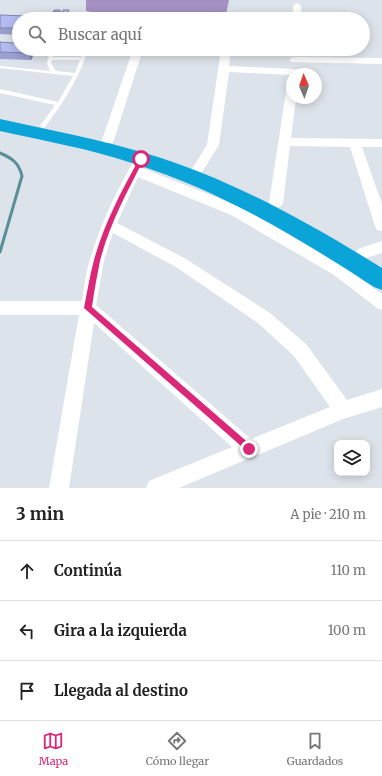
<!DOCTYPE html>
<html lang="es">
<head>
<meta charset="utf-8">
<style>
  :root { --surface:#fff; --page:#f2f2f2; --text:#222; --muted:#767676; --line:#e0e0e0; --accent:#db2777 }
  body { margin:0; font-family:Merriweather,serif; background:var(--page); color:var(--text) }
  .controls { position:absolute; right:12px; bottom:12px; display:grid; overflow:hidden; border-radius:8px; box-shadow:0 2px 10px #0003 }
  .controls button { width:36px; height:36px; display:grid; place-items:center; padding:0; border:0; border-bottom:1px solid var(--line); background:var(--surface); color:var(--text); font:20px sans-serif }
  .compass { position:absolute; left:286px; top:68px; width:36px; height:36px; border-radius:50%; background:var(--surface); box-shadow:0 2px 10px #0003; rotate:358deg }
  .stop { position:absolute; width:12px; height:12px; margin:-9px; border:3px solid #db2777; border-radius:50%; background:#fff }
  .stop.end { background:#db2777; border-color:#fff; box-shadow:0 1px 4px #0008 }
  .list { margin:0; padding:0; list-style:none }
  h2 { display:flex; justify-content:space-between; align-items:center; height:52px; margin:0; padding:0 16px; font-size:17px }
  h2 small { font-size:13px; font-weight:400; color:var(--muted) }
  .list li { display:grid; grid-template-columns:26px 1fr auto; gap:12px; align-items:center; box-sizing:border-box; height:60px; padding:0 16px; border-top:1px solid var(--line) }
  .list b { display:block; font-size:15px; white-space:nowrap }
  .list em { font-size:13px; font-style:normal; color:var(--muted) }
  .icon { flex:none; width:22px; height:22px; fill:none; stroke:currentColor; stroke-width:2; stroke-linecap:round; stroke-linejoin:round }
  .map { position:relative; flex:none; width:382px; height:488px; overflow:hidden }
  .search { position:absolute; background:var(--surface); box-shadow:0 2px 10px #0003; left:12px; right:12px; top:12px; height:44px; display:flex; align-items:center; gap:10px; box-sizing:border-box; padding:0 14px; border-radius:22px; color:var(--muted); font-size:15px }
  .sheet { height:232px; background:var(--surface) }
  nav { display:flex; justify-content:space-around; align-items:center; box-sizing:border-box; height:56px; border-top:1px solid var(--line); background:var(--surface); font-size:11px; color:var(--muted) }
  nav a { display:grid; justify-items:center; gap:2px }
  nav .on { color:var(--accent) }
  .map>svg:first-child { display:block }
</style>
</head>
<body>
<div class="map">
<svg width="382" height="488" viewBox="0 0 382 488">
  <rect width="100%" height="100%" fill="#dde3ea"/>
  <path fill="#a591c3" d="M86 0H229L225 19H127L86 11Z"/>
  <g fill="none" stroke-linecap="round" stroke-linejoin="round">
    <path stroke="#5a8f97" stroke-width="3" d="M0 153C12 158 19 163 22 176L0 252"/>
    <path fill="#fff" fill-rule="evenodd" d="M56 49H61L53 55V57H81L83 52 80 49H85L87 52C79 79 62 104 45 127L43 128 40 126 55 105 0 93V89L58 102 73 76 0 68V66L50 71 47 63 49 54ZM52 60H80L75 73 56 71 51 63Z"/>
    <g fill="#fff" fill-rule="evenodd">
      <path d="M297 3 301 6V19H293V6Z"/>
      <path d="M133 49H143L114 140 112 143H104L102 140Z"/>
      <path d="M221 49H231L229 66 294 69 299 72 298 74 292 75 229 72 219 145 202 172 198 173 194 172 192 169 207 145Z"/>
      <path d="M294 57 382 58V64L291 62 289 60 291 58Z"/>
      <path d="M292 82V98H296L291 138 382 139V147H362L382 204V231L377 230 375 226 350 147 290 146 283 203 281 206 276 208 271 206 269 203 287 85Z"/>
      <path d="M141 155 145 156 147 159 142 168 241 207 344 267 382 294V310L377 308 334 275 231 215 138 177 117 223 186 259 270 313 306 344 347 400 382 389V407L343 419 179 488H146L149 481 232 447 94 323 69 488H49L79 315H0V301H82C84 287 86 272 90 259 101 223 118 187 137 156ZM113 233 176 267 258 323 294 356 330 407 251 439 96 305 104 260Z"/>
      <path d="M382 241V253L363 259 358 257 356 253 358 249Z"/>
    </g>
    <path fill="#0ba4d9" fill-rule="evenodd" d="M0 119C49 130 99 139 148 154 231 179 308 222 382 268V290L374 287C299 238 221 191 135 164 91 149 45 141 0 131Z"/>
  </g>
  <path fill="#9ba1cf" d="M0 15 19 19V49L36 50 31 60 0 59V42L14 43 18 35 0 34Z"/>
  <g fill="#7e83a9">
    <path d="M78 13 79 19H75Z"/>
    <path d="M31 49H36V50L31 60 29 53Z"/>
  </g>
  <g fill="#b4bbf1" stroke="#7e83a9">
    <path d="M54 10H60V12H54L52 14Z"/>
    <path d="M63 10H69L68 13 62 12Z"/>
    <path d="M54 12 78 13 75 19H50Z"/>
    <path d="M0 15 25 16 23 19H19V26L18 28H0Z"/>
    <path d="M77 18H81L80 19H76Z"/>
    <path d="M108 18 120 19H108Z"/>
    <path d="M19 34V49H31L29 53 0 52V42L14 43Z"/>
  </g>
  <path fill="#db2777" d="M141 157 144 159C127 192 109 225 100 261 97 276 94 292 92 307L252 446 253 449 252 452 249 453 84 308C87 292 90 275 94 260 104 224 121 192 139 159Z"/>
</svg>
<div class="controls">
<button><svg class="icon" aria-label="layers" viewBox="0 0 24 24"><path d="M12 4l9 5-9 5-9-5zM3 14l9 5 9-5"/></svg></button>
</div>
<svg class="compass" viewBox="-18 -18 36 36"><path d="M0-13l5 13h-10z" fill="#e53935"/><path d="M0 13l5-13h-10z" fill="#767676"/></svg>
<div class="stop" style="left:141px;top:159px"></div>
<div class="stop end" style="left:249px;top:449px"></div>
<div class="search"><svg class="icon" aria-label="search" viewBox="0 0 24 24"><circle cx="10" cy="10" r="6"/><path d="M15 15l6 6"/></svg>Buscar aquí</div>
</div>
<section class="sheet">
<h2>3 min<small>A pie · 210 m</small></h2>
<ul class="list">
<li><svg class="icon" aria-label="ahead" viewBox="0 0 24 24"><path d="M12 20V5M6 11l6-6 6 6"/></svg><div><b>Continúa</b></div><em>110 m</em></li>
<li><svg class="icon" aria-label="left" viewBox="0 0 24 24"><path d="M17 20v-9H6M10 6l-5 5 5 5"/></svg><div><b>Gira a la izquierda</b></div><em>100 m</em></li>
<li><svg class="icon" aria-label="arrive" viewBox="0 0 24 24"><path d="M6 21V4h12l-3 4 3 4H6"/></svg><div><b>Llegada al destino</b></div></li>
</ul>
</section>
<nav>
<a class="on"><svg class="icon" aria-label="map" viewBox="0 0 24 24"><path d="M3 6l6-2 6 2 6-2v14l-6 2-6-2-6 2zM9 4v14M15 6v14"/></svg>Mapa</a>
<a><svg class="icon" aria-label="directions" viewBox="0 0 24 24"><path d="M12 3l9 9-9 9-9-9zM9 14v-3h6M13 9l2 2-2 2"/></svg>Cómo llegar</a>
<a><svg class="icon" aria-label="saved" viewBox="0 0 24 24"><path d="M7 4h10v16l-5-4-5 4z"/></svg>Guardados</a>
</nav>
</body>
</html>
